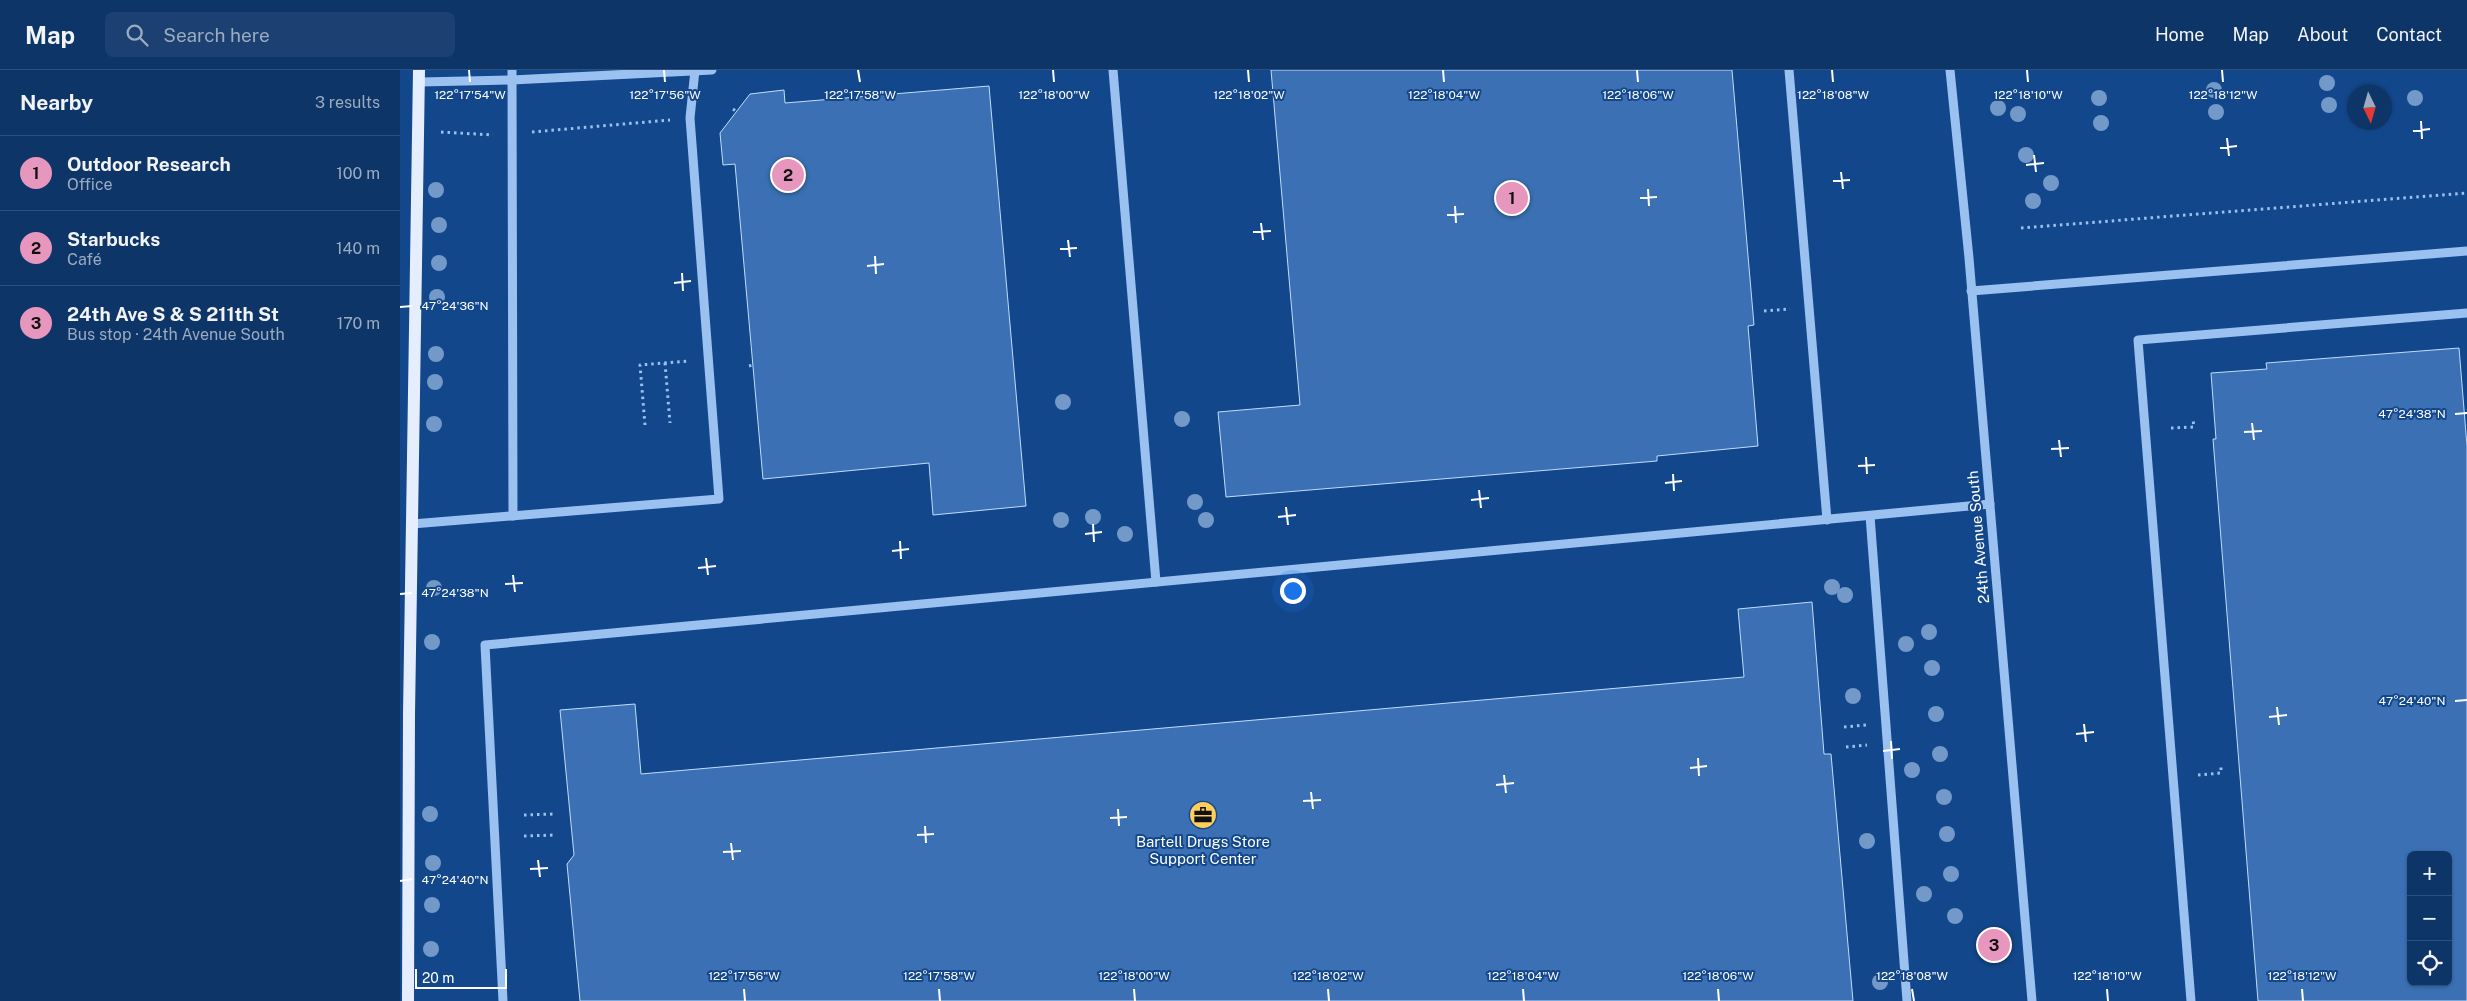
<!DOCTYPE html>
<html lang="en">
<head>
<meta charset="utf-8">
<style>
  :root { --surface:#0e3568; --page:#1c4071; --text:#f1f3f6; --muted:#9babc0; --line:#2e507c; --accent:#e797bd }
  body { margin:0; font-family:"Public Sans",sans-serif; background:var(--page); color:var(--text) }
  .controls { position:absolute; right:15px; bottom:15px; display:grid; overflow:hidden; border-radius:8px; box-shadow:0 1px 4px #0004 }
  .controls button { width:45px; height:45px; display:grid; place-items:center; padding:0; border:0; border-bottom:1px solid var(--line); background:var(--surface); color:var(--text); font:25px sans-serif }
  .compass { position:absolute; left:1947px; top:15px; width:45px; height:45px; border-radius:50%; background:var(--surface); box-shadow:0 1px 4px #0004; rotate:175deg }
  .scale { position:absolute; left:15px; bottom:12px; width:92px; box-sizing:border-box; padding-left:5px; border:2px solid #fff; border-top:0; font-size:14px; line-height:18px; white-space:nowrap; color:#fff; -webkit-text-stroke:4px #13478b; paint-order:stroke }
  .you { position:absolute; left:892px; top:520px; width:18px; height:18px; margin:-12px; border:4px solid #fff; border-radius:50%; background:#1a73e8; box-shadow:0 0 0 8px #1a73e833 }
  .badge { display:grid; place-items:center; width:32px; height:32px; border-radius:50%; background:var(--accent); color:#111; font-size:16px; font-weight:700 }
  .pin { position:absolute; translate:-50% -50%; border:2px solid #fff; box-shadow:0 1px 5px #0006 }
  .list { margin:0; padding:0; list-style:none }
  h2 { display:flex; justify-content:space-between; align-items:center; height:65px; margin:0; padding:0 20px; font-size:21px }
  h2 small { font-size:16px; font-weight:400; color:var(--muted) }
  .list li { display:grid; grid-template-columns:32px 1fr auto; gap:15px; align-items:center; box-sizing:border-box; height:75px; padding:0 20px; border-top:1px solid var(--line) }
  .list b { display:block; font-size:19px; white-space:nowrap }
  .list p { margin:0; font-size:16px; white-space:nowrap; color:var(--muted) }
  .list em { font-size:16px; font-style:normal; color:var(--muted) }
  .icon { flex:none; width:28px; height:28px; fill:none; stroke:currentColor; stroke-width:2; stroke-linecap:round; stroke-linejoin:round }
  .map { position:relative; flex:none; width:2067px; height:931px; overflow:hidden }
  header { display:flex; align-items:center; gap:30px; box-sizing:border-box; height:70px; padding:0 25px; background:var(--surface); border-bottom:1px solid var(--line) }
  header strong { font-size:24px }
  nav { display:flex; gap:28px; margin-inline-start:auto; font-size:18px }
  .search { width:350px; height:45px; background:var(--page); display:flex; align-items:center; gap:12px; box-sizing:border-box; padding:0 18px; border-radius:8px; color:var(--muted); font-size:19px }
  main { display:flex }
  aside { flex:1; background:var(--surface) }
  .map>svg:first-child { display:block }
</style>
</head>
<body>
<header>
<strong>Map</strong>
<div class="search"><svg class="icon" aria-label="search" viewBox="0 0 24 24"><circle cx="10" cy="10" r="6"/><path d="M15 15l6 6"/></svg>Search here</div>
<nav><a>Home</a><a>Map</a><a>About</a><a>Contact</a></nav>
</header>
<main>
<aside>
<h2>Nearby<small>3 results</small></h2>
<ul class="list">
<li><span class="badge">1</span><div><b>Outdoor Research</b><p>Office</p></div><em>100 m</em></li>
<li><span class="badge">2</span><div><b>Starbucks</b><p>Café</p></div><em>140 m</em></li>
<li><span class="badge">3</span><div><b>24th Ave S &amp; S 211th St</b><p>Bus stop · 24th Avenue South</p></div><em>170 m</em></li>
</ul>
</aside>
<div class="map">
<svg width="2067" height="931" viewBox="0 0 2067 931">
  <rect width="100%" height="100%" fill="#13478b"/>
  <g fill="#3b71b4" stroke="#c1dcfc" fill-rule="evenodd">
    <path d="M871 0H1332L1354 255 1348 256 1358 376 1257 386V391L826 427 818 342 900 335Z"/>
    <path d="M589 16 626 436 533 445 529 393 363 409 335 94 323 95 320 63 350 24 384 20 385 33Z"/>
    <path d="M2059 278 2067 376V931H1858L1813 369H1816L1811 303 1867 299 1866 293ZM2011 785H2048V912H2011Z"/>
    <path d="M1412 532 1424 684H1431L1453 931H180L167 794 174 785 160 640 235 634 241 704 1344 607 1338 539Z"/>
  </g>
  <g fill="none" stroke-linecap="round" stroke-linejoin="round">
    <g stroke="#9ac1f0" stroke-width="3" stroke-dasharray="2.5 4" stroke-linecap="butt">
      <path d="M333 39 337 42"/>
      <path d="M41 62 93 65"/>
      <path d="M132 62 270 50"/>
      <path d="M1621 158 2067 123"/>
      <path d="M1364 241 1390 239"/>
      <path d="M265 293 270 353"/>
      <path d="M349 296 353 295"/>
      <path d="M245 355 240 295 289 291"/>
      <path d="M1771 358 1794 357 1793 350"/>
      <path d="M1444 657 1466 655"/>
      <path d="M1446 677 1467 675"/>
      <path d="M1798 705 1821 703V697"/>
      <path d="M124 745 155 744"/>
      <path d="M124 766 156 765"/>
    </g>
    <g stroke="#9ac1f0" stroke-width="9">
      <path d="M112 0 113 446"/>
      <path d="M713 0 756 512"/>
      <path d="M1389 0 1427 450"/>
      <path d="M1550 0 1569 188 1632 931"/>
      <path d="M20 12 112 10 312 0"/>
      <path d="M1571 221 2067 181"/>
      <path d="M1470 446 1507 931"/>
      <path d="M12 454 319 429 290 48 295 0"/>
      <path d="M103 931 85 575 1590 434"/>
      <path d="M1791 931 1738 270 2067 243"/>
    </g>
    <path stroke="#e4eeff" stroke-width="12" d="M8 931 9 645 19 0"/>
  </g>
  <g fill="#7399c9">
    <circle cx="1927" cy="13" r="8"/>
    <circle cx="1814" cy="20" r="8"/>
    <circle cx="1699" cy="28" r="8"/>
    <circle cx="2015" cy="28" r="8"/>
    <circle cx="1929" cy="35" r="8"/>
    <circle cx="1598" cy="38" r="8"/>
    <circle cx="1816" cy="42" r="8"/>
    <circle cx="1618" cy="44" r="8"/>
    <circle cx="1701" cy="53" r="8"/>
    <circle cx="1626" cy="85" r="8"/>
    <circle cx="1651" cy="113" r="8"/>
    <circle cx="36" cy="120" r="8"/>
    <circle cx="1633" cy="131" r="8"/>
    <circle cx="39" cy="155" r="8"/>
    <circle cx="39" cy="193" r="8"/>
    <circle cx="37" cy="227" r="8"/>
    <circle cx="36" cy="284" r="8"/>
    <circle cx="35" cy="312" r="8"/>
    <circle cx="663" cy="332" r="8"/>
    <circle cx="782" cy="349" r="8"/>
    <circle cx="34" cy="354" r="8"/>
    <circle cx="795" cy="432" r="8"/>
    <circle cx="693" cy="447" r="8"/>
    <circle cx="661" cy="450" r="8"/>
    <circle cx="806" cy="450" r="8"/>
    <circle cx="725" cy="464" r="8"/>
    <circle cx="1432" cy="517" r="8"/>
    <circle cx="34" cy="518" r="8"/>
    <circle cx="1445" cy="525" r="8"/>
    <circle cx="1529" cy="562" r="8"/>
    <circle cx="32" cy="572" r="8"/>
    <circle cx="1506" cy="574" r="8"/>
    <circle cx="1532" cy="598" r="8"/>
    <circle cx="1453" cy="626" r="8"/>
    <circle cx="1536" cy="644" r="8"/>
    <circle cx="1540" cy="684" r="8"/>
    <circle cx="1512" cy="700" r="8"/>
    <circle cx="1544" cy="727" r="8"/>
    <circle cx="30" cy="744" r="8"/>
    <circle cx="1547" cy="764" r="8"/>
    <circle cx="1467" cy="771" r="8"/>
    <circle cx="33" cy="793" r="8"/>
    <circle cx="1551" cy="804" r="8"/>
    <circle cx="1524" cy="824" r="8"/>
    <circle cx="32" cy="835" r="8"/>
    <circle cx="1555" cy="846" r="8"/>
    <circle cx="31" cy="879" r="8"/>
    <circle cx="1480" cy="912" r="8"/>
  </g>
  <path fill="none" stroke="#fff" stroke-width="2" d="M69 0 70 12M264 0 265 12M458 0 460 12M653 0 654 12M848 0 849 12M1043 0 1044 12M1237 0 1238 12M1432 0 1433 12M1627 0 1628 12M1822 0 1823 12M2021 51 2022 69M2013 61 2030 59M1827 68 1829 86M1820 78 1837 76M1634 85 1636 102M1626 95 1644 93M1441 102 1443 119M1433 111 1450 110M1248 119 1249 136M1240 128 1257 127M1055 136 1056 153M1047 145 1064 144M861 153 863 170M853 162 871 161M668 170 670 187M660 179 677 178M475 186 476 204M467 196 484 194M282 203 283 221M274 213 291 211M0 237 12 236M2055 344 2067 343M1852 353 1854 370M1844 362 1862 361M1659 370 1661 387M1651 379 1669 378M1466 387 1467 404M1458 396 1475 395M1273 404 1274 421M1265 413 1282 411M1079 420 1081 438M1071 430 1089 428M886 437 888 455M878 447 896 445M693 454 694 472M685 464 702 462M500 471 501 489M492 481 509 479M306 488 308 505M298 498 316 496M113 505 115 522M105 514 123 513M0 524 12 523M2055 631 2067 630M1877 637 1879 655M1869 647 1887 645M1684 654 1686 672M1676 664 1694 662M1491 671 1492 689M1483 681 1500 679M1298 688 1299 706M1290 698 1307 696M1104 705 1106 723M1096 715 1114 713M911 722 913 739M903 731 921 730M718 739 719 756M710 748 727 747M525 756 526 773M517 765 534 764M331 773 333 790M323 782 341 781M138 790 140 807M130 799 148 798M0 811 12 809M344 919 345 931M539 919 540 931M734 919 735 931M928 919 929 931M1123 919 1124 931M1318 919 1319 931M1512 919 1514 931M1707 919 1708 931M1902 919 1903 931"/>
  <defs>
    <g id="office-disc" transform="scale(1.4375)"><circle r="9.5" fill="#ffcf5a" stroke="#13478b"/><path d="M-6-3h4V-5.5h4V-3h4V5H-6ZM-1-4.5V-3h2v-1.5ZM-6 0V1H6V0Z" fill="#111"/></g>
  </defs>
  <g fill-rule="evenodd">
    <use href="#office-disc" x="803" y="745"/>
  </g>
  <g text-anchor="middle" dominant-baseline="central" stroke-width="4" stroke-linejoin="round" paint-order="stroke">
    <g font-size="15" fill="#fff" stroke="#13478b">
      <text transform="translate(1578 467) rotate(-95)">24th Avenue South</text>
    </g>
    <g font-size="15" fill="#fff" stroke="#13478b">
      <text x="803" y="771">Bartell Drugs Store<tspan x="803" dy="17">Support Center</tspan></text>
    </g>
  </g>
  <g font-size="12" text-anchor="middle" fill="#fff" stroke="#13478b" stroke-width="4" stroke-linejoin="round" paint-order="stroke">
    <text x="70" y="29">122°17'54"W</text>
    <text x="265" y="29">122°17'56"W</text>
    <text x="460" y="29">122°17'58"W</text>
    <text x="654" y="29">122°18'00"W</text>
    <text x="849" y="29">122°18'02"W</text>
    <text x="1044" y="29">122°18'04"W</text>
    <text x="1238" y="29">122°18'06"W</text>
    <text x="1433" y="29">122°18'08"W</text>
    <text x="1628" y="29">122°18'10"W</text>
    <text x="1823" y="29">122°18'12"W</text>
    <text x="55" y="240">47°24'36"N</text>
    <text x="2012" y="348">47°24'38"N</text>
    <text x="55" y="527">47°24'38"N</text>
    <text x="2012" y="635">47°24'40"N</text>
    <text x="55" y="814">47°24'40"N</text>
    <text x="344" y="910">122°17'56"W</text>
    <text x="539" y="910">122°17'58"W</text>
    <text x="734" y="910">122°18'00"W</text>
    <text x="928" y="910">122°18'02"W</text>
    <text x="1123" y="910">122°18'04"W</text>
    <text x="1318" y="910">122°18'06"W</text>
    <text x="1512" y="910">122°18'08"W</text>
    <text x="1707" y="910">122°18'10"W</text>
    <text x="1902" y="910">122°18'12"W</text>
  </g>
</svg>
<div class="controls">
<button>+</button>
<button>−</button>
<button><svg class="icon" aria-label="locate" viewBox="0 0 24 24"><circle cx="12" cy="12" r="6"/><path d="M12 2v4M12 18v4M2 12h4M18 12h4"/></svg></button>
</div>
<svg class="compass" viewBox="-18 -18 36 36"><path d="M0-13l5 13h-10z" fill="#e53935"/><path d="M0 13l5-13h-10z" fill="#9babc0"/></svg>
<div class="scale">20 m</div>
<div class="you"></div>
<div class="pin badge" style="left:1112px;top:128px">1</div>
<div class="pin badge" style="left:388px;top:105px">2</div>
<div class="pin badge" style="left:1594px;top:875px">3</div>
</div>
</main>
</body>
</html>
